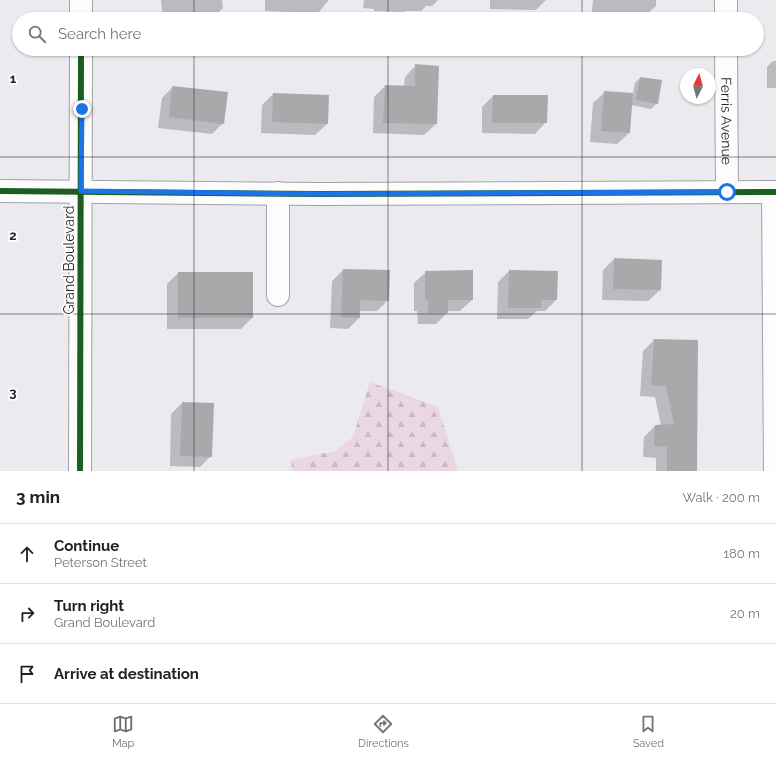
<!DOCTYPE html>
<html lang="en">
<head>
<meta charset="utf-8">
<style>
  :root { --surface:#fff; --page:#f2f2f2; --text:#202124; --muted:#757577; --line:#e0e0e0; --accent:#6b6b70 }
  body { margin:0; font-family:Raleway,sans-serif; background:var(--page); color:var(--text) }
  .compass { position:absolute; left:680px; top:68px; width:36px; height:36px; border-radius:50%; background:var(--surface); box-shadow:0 1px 3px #0004; rotate:6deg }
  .stop { position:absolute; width:12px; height:12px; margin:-9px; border:3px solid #1a73e8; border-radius:50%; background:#fff }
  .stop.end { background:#1a73e8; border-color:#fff; box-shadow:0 1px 4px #0008 }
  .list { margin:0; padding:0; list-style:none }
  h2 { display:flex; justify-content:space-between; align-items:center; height:52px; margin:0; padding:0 16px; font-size:17px }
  h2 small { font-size:13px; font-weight:400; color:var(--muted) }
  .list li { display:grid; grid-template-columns:26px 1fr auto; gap:12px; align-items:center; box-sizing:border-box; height:60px; padding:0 16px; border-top:1px solid var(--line) }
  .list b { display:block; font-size:15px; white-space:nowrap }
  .list p { margin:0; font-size:13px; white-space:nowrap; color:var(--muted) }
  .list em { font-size:13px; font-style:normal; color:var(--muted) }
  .icon { flex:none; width:22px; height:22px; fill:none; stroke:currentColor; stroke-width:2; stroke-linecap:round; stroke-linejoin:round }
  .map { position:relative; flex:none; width:776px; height:471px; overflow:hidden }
  .search { position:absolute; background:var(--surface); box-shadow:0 1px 3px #0004; left:12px; right:12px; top:12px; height:44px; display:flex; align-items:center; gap:10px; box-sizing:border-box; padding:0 14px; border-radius:22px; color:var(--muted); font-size:15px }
  .sheet { height:232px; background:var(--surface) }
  nav { display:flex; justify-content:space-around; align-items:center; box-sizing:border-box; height:56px; border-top:1px solid var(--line); background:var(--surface); font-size:11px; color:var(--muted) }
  nav a { display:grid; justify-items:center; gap:2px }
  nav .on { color:var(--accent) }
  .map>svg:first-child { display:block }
</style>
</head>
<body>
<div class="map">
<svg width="776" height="471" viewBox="0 0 776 471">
  <defs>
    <pattern id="forest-firs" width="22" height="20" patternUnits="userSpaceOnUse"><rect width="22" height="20" fill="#ebd6e4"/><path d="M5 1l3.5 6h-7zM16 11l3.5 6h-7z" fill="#cab8c4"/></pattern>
  </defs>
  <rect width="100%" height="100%" fill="#eaeaef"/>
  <path fill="url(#forest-firs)" d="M370 382 438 407 458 471H292L291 460 335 451 353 437Z"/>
  <g fill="#0003">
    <path d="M161 0H222L223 8 212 19H163Z"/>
    <path d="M265 0H329L318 13 265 11Z"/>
    <path d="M364 0H438L432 6H426L421 11H406L404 12 374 11V9L363 8Z"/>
    <path d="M490 0H546L536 10 490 9Z"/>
    <path d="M593 0H656V6L644 17 631 16 628 19H591Z"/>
    <path d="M773 61H776V88H767V67Z"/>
    <path d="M416 65 438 67 436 124 424 135 373 133 374 97 385 86H404L405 77Z"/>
    <path d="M640 78 657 103 651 109 631 105 629 133 617 144 590 142 593 103 605 92 633 94 635 83Z"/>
    <path d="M173 87 223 123 212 134 158 128 162 98Z"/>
    <path d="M273 94 327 124 315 135 261 133 262 105Z"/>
    <path d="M493 96 546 122 535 134 482 133V107Z"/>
    <path d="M614 259 660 290 648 301 602 300 603 270Z"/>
    <path d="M343 270 389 271 388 300 377 311H359V318L348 329 330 328 332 281Z"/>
    <path d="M509 271 556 300 545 311H537L528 319H497L498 282Z"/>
    <path d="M426 272 472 300 460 311H447V313L436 324H418L417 311H414V283Z"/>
    <path d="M178 273 252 318 241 329H167V284Z"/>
    <path d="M654 340 696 471H656V458L643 457 644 437 655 426H661L655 397 640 396 643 351Z"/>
    <path d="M182 403 211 456 200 467 170 466 171 414Z"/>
  </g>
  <g fill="#a9a8ab">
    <path d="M415 64 439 66 437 124 383 123 385 85 415 86Z"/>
    <path d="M640 77 662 80 658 104 636 100Z"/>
    <path d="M172 86 228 92 224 124 169 117Z"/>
    <path d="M604 91 633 93 630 133 601 131Z"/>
    <path d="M273 93 329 95 328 124 272 122Z"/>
    <path d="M493 95H548L547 123H492Z"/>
    <path d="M614 258 662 260 661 290 613 289Z"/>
    <path d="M343 269 390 270 389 301 360 300V318L341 317Z"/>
    <path d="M473 270V300H448V313H428V300H425V271Z"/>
    <path d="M509 270 558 271 557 300H541V308H508Z"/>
    <rect x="178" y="272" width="75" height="46"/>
    <path d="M654 339 698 340 697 471H667V447L654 446 655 425 674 424 666 386 651 385Z"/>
    <path d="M182 402 214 403 212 457 180 456Z"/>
  </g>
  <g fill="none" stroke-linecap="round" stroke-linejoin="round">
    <g stroke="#a2a2a6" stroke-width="24">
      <g id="minor">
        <path d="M81 0V19"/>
        <path d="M726 0V19"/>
        <path id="s1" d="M726 49 727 192"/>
        <path d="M0 191 320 194 776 192"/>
        <path d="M773 192 775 471"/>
        <path d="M278 295V193"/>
        <path d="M80 471 81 49"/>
      </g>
    </g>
    <use href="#minor" stroke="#fcfcfd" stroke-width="22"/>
    <g stroke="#fff" stroke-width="8">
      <g id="cycleway">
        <path d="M0 191 320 194 776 192"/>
        <path d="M80 471 81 49"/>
      </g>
    </g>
    <use href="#cycleway" stroke="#1b5e20" stroke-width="6"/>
  </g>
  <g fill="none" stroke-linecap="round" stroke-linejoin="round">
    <path stroke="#1a73e8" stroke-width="5" d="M82 109 81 191 320 194 727 192"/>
  </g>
  <path fill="none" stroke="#27272b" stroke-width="1" stroke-opacity="0.55" d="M194 0V19M388 0V19M582 0V19M194 49V471M388 49V471M582 49V471M0 157H776M0 314H776"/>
  <g text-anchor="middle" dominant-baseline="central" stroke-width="3.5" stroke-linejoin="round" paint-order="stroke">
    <g font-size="14" fill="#27272b" stroke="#fff">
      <text stroke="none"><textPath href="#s1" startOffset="72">Ferris Avenue</textPath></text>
      <text transform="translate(69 260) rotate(-90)">Grand Boulevard</text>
    </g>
  </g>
  <g font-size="13" text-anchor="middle" font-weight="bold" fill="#27272b" stroke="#fff" stroke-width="3.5" stroke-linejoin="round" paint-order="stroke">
    <text x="13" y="83">1</text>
    <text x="13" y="240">2</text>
    <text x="13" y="397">3</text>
  </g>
</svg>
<svg class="compass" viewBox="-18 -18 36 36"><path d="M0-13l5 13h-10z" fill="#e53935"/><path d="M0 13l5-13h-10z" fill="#757577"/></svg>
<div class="stop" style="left:727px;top:192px"></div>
<div class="stop end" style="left:82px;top:109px"></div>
<div class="search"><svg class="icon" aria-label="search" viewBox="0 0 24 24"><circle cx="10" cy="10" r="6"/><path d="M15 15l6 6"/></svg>Search here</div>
</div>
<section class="sheet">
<h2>3 min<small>Walk · 200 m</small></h2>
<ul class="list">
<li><svg class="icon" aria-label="ahead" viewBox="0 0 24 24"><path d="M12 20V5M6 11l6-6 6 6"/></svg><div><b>Continue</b><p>Peterson Street</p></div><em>180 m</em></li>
<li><svg class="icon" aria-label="right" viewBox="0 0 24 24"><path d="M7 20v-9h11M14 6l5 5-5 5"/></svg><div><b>Turn right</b><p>Grand Boulevard</p></div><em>20 m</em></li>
<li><svg class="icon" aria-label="arrive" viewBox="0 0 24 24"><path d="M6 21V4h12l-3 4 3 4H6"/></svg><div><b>Arrive at destination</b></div></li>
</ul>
</section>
<nav>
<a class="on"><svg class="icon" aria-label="map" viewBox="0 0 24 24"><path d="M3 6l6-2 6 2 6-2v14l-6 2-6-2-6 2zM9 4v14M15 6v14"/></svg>Map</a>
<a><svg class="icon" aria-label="directions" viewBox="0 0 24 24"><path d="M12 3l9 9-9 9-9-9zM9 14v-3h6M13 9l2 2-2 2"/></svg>Directions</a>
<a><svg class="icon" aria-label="saved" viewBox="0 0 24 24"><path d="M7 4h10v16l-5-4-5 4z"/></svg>Saved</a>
</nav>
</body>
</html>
